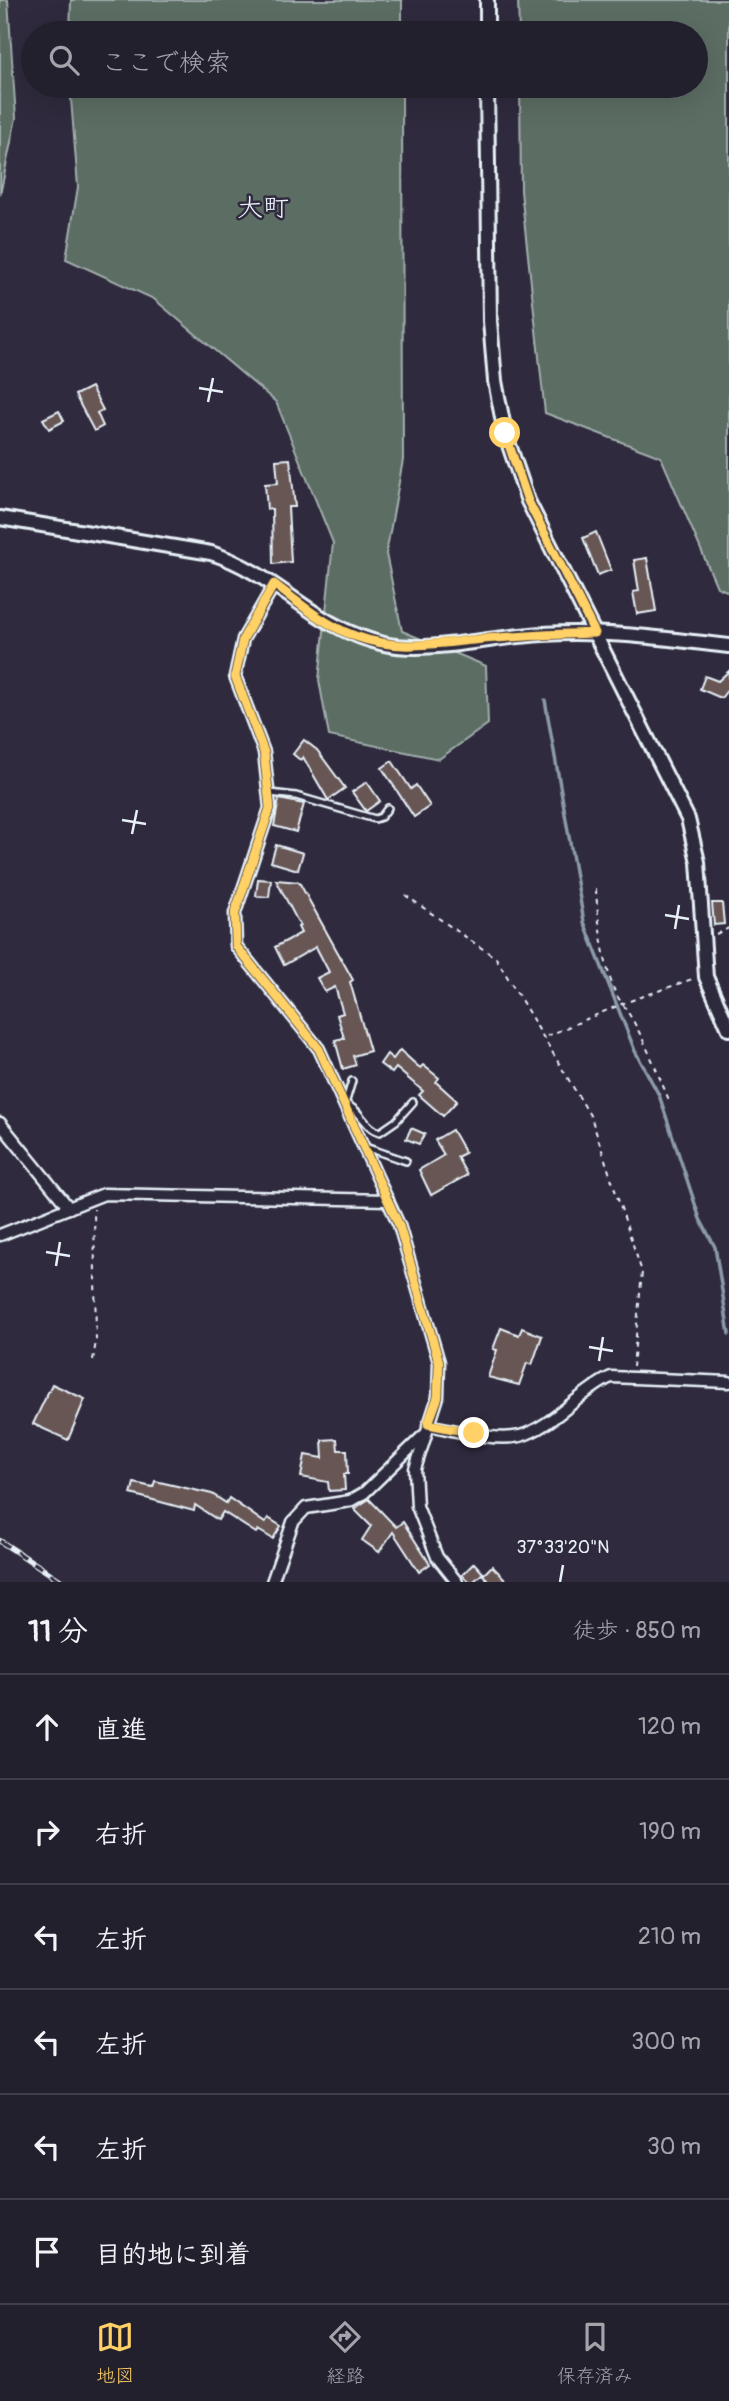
<!DOCTYPE html>
<html lang="ja">
<head>
<meta charset="utf-8">
<style>
  :root { --surface:#23202e; --page:#2f2d3a; --text:#f1f3f6; --muted:#a3a3aa; --line:#403e4a; --accent:#ffd166 }
  body { margin:0; font-family:Pangolin,"Klee One",sans-serif; background:var(--page); color:var(--text) }
  .stop { position:absolute; width:21px; height:21px; margin:-16px; border:5px solid #ffd166; border-radius:50%; background:#fff }
  .stop.end { background:#ffd166; border-color:#fff; box-shadow:0 2px 7px #0008 }
  .list { margin:0; padding:0; list-style:none }
  h2 { display:flex; justify-content:space-between; align-items:center; height:91px; margin:0; padding:0 28px; font-size:30px }
  h2 small { font-size:23px; font-weight:400; color:var(--muted) }
  .list li { display:grid; grid-template-columns:46px 1fr auto; gap:21px; align-items:center; box-sizing:border-box; height:105px; padding:0 28px; border-top:2px solid var(--line) }
  .list b { display:block; font-size:26px; white-space:nowrap }
  .list em { font-size:23px; font-style:normal; color:var(--muted) }
  .icon { flex:none; width:38px; height:38px; fill:none; stroke:currentColor; stroke-width:2; stroke-linecap:round; stroke-linejoin:round }
  .map { position:relative; flex:none; width:729px; height:1582px; overflow:hidden }
  .search { position:absolute; background:var(--surface); box-shadow:0 7px 28px #0002; left:21px; right:21px; top:21px; height:77px; display:flex; align-items:center; gap:18px; box-sizing:border-box; padding:0 24px; border-radius:38px; color:var(--muted); font-size:26px }
  .sheet { height:721px; background:var(--surface) }
  nav { display:flex; justify-content:space-around; align-items:center; box-sizing:border-box; height:98px; border-top:2px solid var(--line); background:var(--surface); font-size:19px; color:var(--muted) }
  nav a { display:grid; justify-items:center; gap:4px }
  nav .on { color:var(--accent) }
  .map>svg:first-child { display:block }
</style>
</head>
<body>
<div class="map">
<svg width="729" height="1582" viewBox="0 0 729 1582">
  <rect width="100%" height="100%" fill="#2f2a3d"/>
  <filter id="ink" filterUnits="userSpaceOnUse"><feTurbulence type="fractalNoise" baseFrequency=".0143" numOctaves="2"/><feDisplacementMap in="SourceGraphic" scale="14" xChannelSelector="R" yChannelSelector="G"/><feConvolveMatrix kernelMatrix="1 2 1 2 8 2 1 2 1" color-interpolation-filters="sRGB"/></filter>
  <g filter="url(#ink)">
    <g fill="#5c6d64" stroke="#a2afae" stroke-width="2">
      <path d="M0 0H8L16 118 0 195Z"/>
      <path d="M71 0H402V33H70Z"/>
      <path d="M518 0H729V592L717 587 661 457 545 413 521 191 520 86H696V33H519Z"/>
      <path d="M70 86H402L403 460 386 554 402 631 486 666 488 724 439 759 329 736 319 680 333 543 276 402 154 299 66 259 78 187Z"/>
    </g>
    <g fill="none" stroke-linecap="round" stroke-linejoin="round">
      <path stroke="#8c9bac" stroke-width="3.5" d="M545 700 584 922 635 1051 659 1095 700 1219 715 1247 729 1334"/>
    </g>
    <g fill="#675755" stroke="#e8f1f8" stroke-width="2">
      <path d="M91 387 103 410 97 413 103 426 94 431 75 395Z"/>
      <path d="M59 411 64 421 49 429 43 419Z"/>
      <path d="M290 459 295 507H288L291 562 273 564 272 509H267L265 484 278 483 276 460Z"/>
      <path d="M596 532 611 570 598 575 583 538Z"/>
      <path d="M647 558 656 611 637 614 633 592 639 591 634 560Z"/>
      <path d="M729 671V688L721 698 700 689 705 676 718 681Z"/>
      <path d="M304 740 317 750 345 788 328 800 303 757 300 760 293 754Z"/>
      <path d="M392 761 411 789 416 785 430 806 414 817 382 768Z"/>
      <path d="M367 782 380 801 366 811 352 792Z"/>
      <path d="M279 799 304 804 296 832 274 826Z"/>
      <path d="M276 845 303 853 298 870 271 862Z"/>
      <path d="M258 879 271 880 269 897 256 896Z"/>
      <path d="M276 880 299 882 353 980 350 982 370 1051 353 1056 356 1065 343 1069 335 1040 344 1038 337 1015 343 1013 335 987 325 992 317 978 329 972 316 947 284 965 275 947 301 933 298 927 300 926Z"/>
      <path d="M712 903H722L724 924 714 925Z"/>
      <path d="M400 1050 420 1068 423 1065 439 1078 436 1082 457 1101 443 1116 419 1095 423 1091 396 1068 392 1073 380 1064 387 1054 393 1059Z"/>
      <path d="M411 1128 425 1134 419 1144 406 1139Z"/>
      <path d="M452 1130 465 1153 457 1157 467 1175 431 1195 419 1170 444 1155 435 1140Z"/>
      <path d="M501 1328 519 1335 522 1328 542 1336 532 1365 527 1363 519 1385 488 1377 497 1350 493 1349Z"/>
      <path d="M52 1384 85 1399 68 1440 33 1424Z"/>
      <path d="M337 1439 338 1450H347L348 1474H344L345 1490 329 1491 328 1482 301 1477 305 1455 323 1458 322 1440Z"/>
      <path d="M155 1481 212 1494 226 1503 229 1498 265 1523 268 1518 281 1526 273 1539 258 1530 256 1533 223 1512 218 1520 195 1505 194 1511 131 1494 134 1483 153 1487Z"/>
      <path d="M369 1499 396 1527 403 1522 430 1564 419 1572 393 1532 379 1552 362 1540 371 1526 354 1509Z"/>
      <path d="M474 1563 483 1573 473 1582H469L462 1575Z"/>
      <path d="M492 1566 508 1582H490L483 1575Z"/>
    </g>
    <g fill="none" stroke-linecap="round" stroke-linejoin="round">
      <g stroke="#e8f1f8" stroke-width="10">
        <g id="service">
          <path d="M270 793 296 796 375 819 381 817 388 808"/>
          <path d="M352 1081 345 1104C361 1109 364 1128 380 1132L396 1121 413 1102"/>
          <path d="M365 1147 406 1161"/>
        </g>
      </g>
      <g stroke="#e8f1f8" stroke-width="15">
        <g id="minor">
          <path d="M274 585 243 639 235 676 264 752 270 808 235 913 236 946 319 1049 399 1225 439 1362 438 1397 415 1469 417 1506 437 1557 457 1582"/>
          <path d="M0 1123 69 1208"/>
          <path d="M0 1235 104 1194 388 1200"/>
          <path d="M428 1425C455 1430 493 1442 520 1436 551 1428 580 1391 611 1377L729 1382"/>
          <path d="M272 1582 293 1522 306 1508 350 1501 364 1493 423 1436"/>
        </g>
      </g>
      <g stroke="#e8f1f8" stroke-width="18">
        <g id="tertiary">
          <path d="M487 0V33"/>
          <path d="M487 86 490 321 495 381 505 433 528 501 688 819 698 862 706 977 729 1029"/>
          <path d="M0 518 211 553C278 574 313 628 384 644 428 654 496 636 543 634 606 630 667 639 729 646"/>
        </g>
      </g>
      <g stroke="#e8f1f8" stroke-width="2" stroke-dasharray="5 5" stroke-linecap="butt">
        <path d="M596 889C597 914 605 979 619 999 641 1029 654 1065 669 1100"/>
        <path d="M405 895 496 958 591 1117 642 1272 633 1367"/>
        <path d="M716 934 729 928"/>
        <path d="M547 1036 624 1003 695 978"/>
        <path d="M93 1360 96 1341 94 1209"/>
      </g>
      <use href="#service" stroke="#2f2a3d" stroke-width="5"/>
      <use href="#minor" stroke="#2f2a3d" stroke-width="10"/>
      <use href="#tertiary" stroke="#2f2a3d" stroke-width="12"/>
      <g stroke="#e8f1f8" stroke-width="6">
        <path id="rail" d="M0 1541 63 1582"/>
      </g>
      <use href="#rail" stroke="#2f2a3d" stroke-width="3.5" stroke-dasharray="10" stroke-linecap="butt"/>
    </g>
  </g>
  <g fill="none" stroke-linecap="round" stroke-linejoin="round" filter="url(#ink)">
    <path stroke="#ffd166" stroke-width="9" d="M474 1433 428 1424 438 1397 439 1362 399 1225 319 1049 236 946 235 913 270 808 264 752 235 676 243 639 274 584C300 604 325 625 355 636 398 652 439 643 483 639 520 636 557 634 595 633L528 501 505 433"/>
  </g>
  <path fill="none" stroke="#e8f1f8" stroke-width="2.5" d="M199 388 223 392M208 402 213 378M122 820 146 824M132 834 137 810M665 915 689 919M675 929 679 905M46 1252 70 1256M56 1266 60 1242M589 1347 613 1351M599 1361 603 1337M560 1582 563 1565"/>
  <g text-anchor="middle" dominant-baseline="central" stroke-width="5" stroke-linejoin="round" paint-order="stroke">
    <g font-size="26" fill="#e8f1f8" stroke="#2f2a3d">
      <text x="263" y="208">大町</text>
    </g>
  </g>
  <g font-size="18" text-anchor="middle" fill="#e8f1f8" stroke="#2f2a3d" stroke-width="5" stroke-linejoin="round" paint-order="stroke">
    <text x="563" y="1553">37°33'20"N</text>
  </g>
</svg>
<div class="stop" style="left:505px;top:433px"></div>
<div class="stop end" style="left:474px;top:1433px"></div>
<div class="search"><svg class="icon" aria-label="search" viewBox="0 0 24 24"><circle cx="10" cy="10" r="6"/><path d="M15 15l6 6"/></svg>ここで検索</div>
</div>
<section class="sheet">
<h2>11 分<small>徒歩 · 850 m</small></h2>
<ul class="list">
<li><svg class="icon" aria-label="ahead" viewBox="0 0 24 24"><path d="M12 20V5M6 11l6-6 6 6"/></svg><div><b>直進</b></div><em>120 m</em></li>
<li><svg class="icon" aria-label="right" viewBox="0 0 24 24"><path d="M7 20v-9h11M14 6l5 5-5 5"/></svg><div><b>右折</b></div><em>190 m</em></li>
<li><svg class="icon" aria-label="left" viewBox="0 0 24 24"><path d="M17 20v-9H6M10 6l-5 5 5 5"/></svg><div><b>左折</b></div><em>210 m</em></li>
<li><svg class="icon" aria-label="left" viewBox="0 0 24 24"><path d="M17 20v-9H6M10 6l-5 5 5 5"/></svg><div><b>左折</b></div><em>300 m</em></li>
<li><svg class="icon" aria-label="left" viewBox="0 0 24 24"><path d="M17 20v-9H6M10 6l-5 5 5 5"/></svg><div><b>左折</b></div><em>30 m</em></li>
<li><svg class="icon" aria-label="arrive" viewBox="0 0 24 24"><path d="M6 21V4h12l-3 4 3 4H6"/></svg><div><b>目的地に到着</b></div></li>
</ul>
</section>
<nav>
<a class="on"><svg class="icon" aria-label="map" viewBox="0 0 24 24"><path d="M3 6l6-2 6 2 6-2v14l-6 2-6-2-6 2zM9 4v14M15 6v14"/></svg>地図</a>
<a><svg class="icon" aria-label="directions" viewBox="0 0 24 24"><path d="M12 3l9 9-9 9-9-9zM9 14v-3h6M13 9l2 2-2 2"/></svg>経路</a>
<a><svg class="icon" aria-label="saved" viewBox="0 0 24 24"><path d="M7 4h10v16l-5-4-5 4z"/></svg>保存済み</a>
</nav>
</body>
</html>
